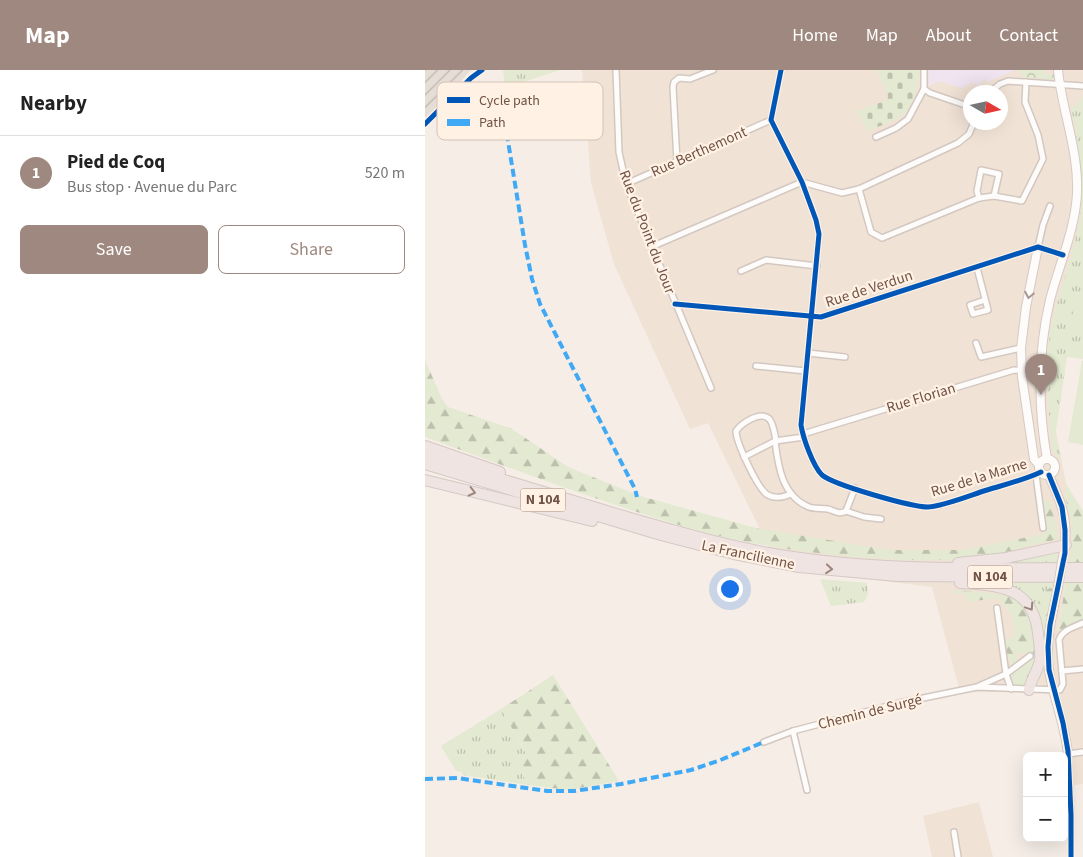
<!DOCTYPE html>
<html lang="en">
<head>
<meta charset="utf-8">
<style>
  :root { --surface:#fff; --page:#f6f6f6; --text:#222; --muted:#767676; --line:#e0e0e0; --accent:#9f887f }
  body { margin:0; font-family:"Source Sans 3",sans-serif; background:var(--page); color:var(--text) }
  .controls { position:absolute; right:15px; bottom:15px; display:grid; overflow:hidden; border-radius:8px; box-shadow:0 5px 20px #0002 }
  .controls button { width:45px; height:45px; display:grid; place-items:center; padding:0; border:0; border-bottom:1px solid var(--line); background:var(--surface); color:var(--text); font:25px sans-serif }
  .compass { position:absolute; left:538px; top:15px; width:45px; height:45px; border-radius:50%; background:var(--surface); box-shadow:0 5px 20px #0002; rotate:99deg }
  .you { position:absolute; left:304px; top:518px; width:18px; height:18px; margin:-12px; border:4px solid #fff; border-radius:50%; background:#1a73e8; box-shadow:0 0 0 8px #1a73e833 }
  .badge { display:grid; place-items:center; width:32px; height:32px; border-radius:50%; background:var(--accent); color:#fff; font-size:16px; font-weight:700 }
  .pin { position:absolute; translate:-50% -41px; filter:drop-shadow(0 1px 2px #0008) }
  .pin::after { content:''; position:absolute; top:26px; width:18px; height:15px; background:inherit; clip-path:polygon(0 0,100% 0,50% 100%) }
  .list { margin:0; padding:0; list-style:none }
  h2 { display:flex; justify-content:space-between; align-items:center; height:65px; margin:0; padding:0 20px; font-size:21px }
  h2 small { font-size:16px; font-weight:400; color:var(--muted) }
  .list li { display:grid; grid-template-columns:32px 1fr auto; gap:15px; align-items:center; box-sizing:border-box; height:75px; padding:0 20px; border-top:1px solid var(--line) }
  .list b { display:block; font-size:19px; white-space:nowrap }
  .list p { margin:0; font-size:16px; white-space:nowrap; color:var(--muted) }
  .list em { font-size:16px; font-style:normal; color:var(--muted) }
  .actions { display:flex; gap:10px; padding:15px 20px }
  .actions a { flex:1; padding:11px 0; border:1px solid var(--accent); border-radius:8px; text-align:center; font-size:18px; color:var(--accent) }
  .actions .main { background:var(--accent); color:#fff }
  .map { position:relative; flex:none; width:658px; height:787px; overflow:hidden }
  header { display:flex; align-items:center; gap:30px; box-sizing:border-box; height:70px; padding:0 25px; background:var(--accent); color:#fff }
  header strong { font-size:24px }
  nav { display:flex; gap:28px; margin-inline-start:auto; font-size:18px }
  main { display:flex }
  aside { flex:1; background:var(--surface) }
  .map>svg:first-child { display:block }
</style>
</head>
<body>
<header>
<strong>Map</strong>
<nav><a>Home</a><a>Map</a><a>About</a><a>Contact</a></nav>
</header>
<main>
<aside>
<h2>Nearby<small></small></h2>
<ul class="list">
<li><span class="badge">1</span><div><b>Pied de Coq</b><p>Bus stop · Avenue du Parc</p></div><em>520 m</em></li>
</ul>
<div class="actions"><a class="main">Save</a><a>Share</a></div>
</aside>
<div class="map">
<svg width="658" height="787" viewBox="0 0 658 787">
  <defs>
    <pattern id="industrial-furrows" width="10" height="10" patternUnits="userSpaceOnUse" patternTransform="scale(1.25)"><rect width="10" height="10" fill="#e7ddd7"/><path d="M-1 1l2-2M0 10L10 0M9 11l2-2" fill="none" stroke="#c0b6b0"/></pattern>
    <pattern id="grass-tufts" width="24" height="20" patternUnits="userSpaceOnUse" patternTransform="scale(1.25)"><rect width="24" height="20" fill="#e3ead1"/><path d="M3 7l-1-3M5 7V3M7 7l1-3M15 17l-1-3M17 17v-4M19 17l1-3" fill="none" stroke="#bcc0ac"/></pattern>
    <pattern id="forest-firs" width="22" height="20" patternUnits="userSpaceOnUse" patternTransform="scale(1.25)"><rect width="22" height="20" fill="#e3ead1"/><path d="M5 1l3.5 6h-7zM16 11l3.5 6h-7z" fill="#bcc0ac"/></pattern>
    <pattern id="cemetery-stones" width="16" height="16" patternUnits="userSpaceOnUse" patternTransform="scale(1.25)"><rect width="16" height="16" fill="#e3ead1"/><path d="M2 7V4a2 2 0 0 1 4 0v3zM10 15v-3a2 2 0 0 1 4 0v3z" fill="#bcc0ac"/></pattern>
    <pattern id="park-crowns" width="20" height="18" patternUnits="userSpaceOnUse" patternTransform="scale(1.25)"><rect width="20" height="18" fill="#e3ead1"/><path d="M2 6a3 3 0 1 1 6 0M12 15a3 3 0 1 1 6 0" fill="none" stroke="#bcc0ac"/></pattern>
  </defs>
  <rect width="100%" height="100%" fill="#f5ede6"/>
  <g fill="#f1e2d6" fill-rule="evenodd">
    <path d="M157 0H658V167L630 356 641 414V430L646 447 647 459V472L633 561 658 549V714L649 715 625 622H535L507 517 354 498 283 353 265 359 189 194 166 113ZM546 22H576V52H546Z"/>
    <path d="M554 732 568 787H507L498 746Z"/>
  </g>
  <path fill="url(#industrial-furrows)" d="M0 0H46L0 51Z"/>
  <path fill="#efe4ef" d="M504 0H590L563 12 559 9 554 15 547 13 536 18 514 11 504 16Z"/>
  <g fill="url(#grass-tufts)">
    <path d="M78 0H135L80 18Z"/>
    <path d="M658 26V289L642 287 630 367 636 385 634 389 628 381 627 376C624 340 619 302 625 265 632 223 651 182 656 139 658 105 653 70 646 37L651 36Z"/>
    <path d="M628 481C634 484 634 487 633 494H550Z"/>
    <path d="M395 509 442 513 443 524 439 532 406 536Z"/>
    <path d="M628 511 627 518 622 519 611 544 608 537 562 512Z"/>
    <path d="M612 580V585L600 616 592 618 589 615 585 606 605 589 602 585H607Z"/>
    <path d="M76 639 101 684 91 691 103 715 37 705V702L31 701 16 676Z"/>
  </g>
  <g fill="url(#forest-firs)">
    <path d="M0 290 17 329 23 337 87 359 143 397 215 426 335 459 466 480H538L618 464V431L625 430 634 469C609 474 585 482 560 486 519 493 474 490 432 487 377 482 321 474 268 459 177 433 89 399 0 367Z"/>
    <path d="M641 414 658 441V549L633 562 647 472 646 447 641 430Z"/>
    <path d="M627 518 621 573H618C615 559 604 521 627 518Z"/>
    <path d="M529 520C549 522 595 522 606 541 609 547 611 571 612 580L609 584 602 585 592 582 594 592 584 599 583 597 586 593 584 587 581 586 580 574 582 568 588 569C592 554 585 537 572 528L542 532 540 524 528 523Z"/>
    <path d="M128 605 194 711 143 720 103 715 91 691 101 683 76 639Z"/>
  </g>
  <path fill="url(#cemetery-stones)" d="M452 0H495C488 45 482 46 442 61L432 41 462 30 463 26Z"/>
  <g fill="url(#park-crowns)">
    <path d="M593 0H619L620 4H630V7L627 10 598 7Z"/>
    <path d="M658 230V245L652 250 644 247 649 237Z"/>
  </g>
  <path fill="#e3ead1" d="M657 291H658V375L643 372Z"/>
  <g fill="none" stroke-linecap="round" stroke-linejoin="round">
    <g stroke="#d3c8c1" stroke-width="8">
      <g id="street">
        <path d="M191 0 194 82 201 114 286 318"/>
        <path d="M356 0 346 50 377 112 391 150 394 164 376 355C378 368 388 396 397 405 409 415 486 437 503 437 519 436 546 425 562 420 579 415 599 410 616 402"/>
        <path d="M499 19 505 23 546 37"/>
        <path d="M565 22 575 14 583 11 658 16"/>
        <path d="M451 67 471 58 483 49 499 19V0"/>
        <path d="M252 92 248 17 249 12 254 8 265 9 288 0"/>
        <path d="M201 114 346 50"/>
        <path d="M434 119 446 162 457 168 554 128 569 126 597 131 618 89 613 65 600 32 601 12"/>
        <path d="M554 128 552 121 556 100 574 104 569 126"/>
        <path d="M226 177 377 112 417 123 434 119 533 73 544 64 549 52"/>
        <path d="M613 177 618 155 625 136"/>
        <path d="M552 198 563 240 548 244 545 235 560 230"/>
        <path d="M316 201 341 190 392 196"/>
        <path d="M250 234 396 247 613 177 638 185"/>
        <path d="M551 273 556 287 596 278"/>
        <path d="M383 283 420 287"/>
        <path d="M331 296 381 301"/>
        <path d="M378 364 589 300 616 301"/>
        <path d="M350 371C353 396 357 426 384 437 389 439 397 438 403 439 410 441 414 445 421 441L430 418"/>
        <path d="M351 371C350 365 348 351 343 348 334 341 316 354 311 361 311 372 333 420 343 425 350 429 359 427 366 424"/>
        <path d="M319 387 350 371 379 367"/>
        <path d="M611 405 618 458"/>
        <path d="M421 441 439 447 456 449"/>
        <path d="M572 538 581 604 586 619"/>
        <path d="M637 601 658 599"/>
        <path d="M554 616 581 604 605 586"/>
        <path d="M368 661 382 720"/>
        <path d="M339 672 368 661 474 633 552 617 635 620 638 614 634 570C637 560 649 557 658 553"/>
        <path d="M529 762 533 787"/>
        <path d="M646 787V745L643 684 658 682"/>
      </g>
    </g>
    <g stroke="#d5c9c3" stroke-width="10">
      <g id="secondary">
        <path d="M613 177 601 237 596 278 597 307 609 389 614 395"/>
        <path d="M622 389C613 337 613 281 625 230 634 195 650 160 652 124 654 81 637 41 633 0"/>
        <circle cx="622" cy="397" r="8"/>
        <path d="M624 405C628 416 634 426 637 438 642 455 641 475 637 492"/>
        <path d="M633 517C627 544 620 573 624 601 629 629 640 655 643 684"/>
      </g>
    </g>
    <g stroke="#d4c9c4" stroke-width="12">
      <g id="highway">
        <path d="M0 376 75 402"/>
        <path d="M0 386C65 406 130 425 195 445 254 462 314 480 375 488 469 501 563 498 658 498"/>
        <path d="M0 394 236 465 309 484 374 497 472 506 658 507"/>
        <path d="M0 410 167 451"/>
        <path d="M533 493 581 488 641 475"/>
        <path d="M535 513C574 515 608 517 613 563 614 572 616 582 615 590 613 601 606 609 604 620"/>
      </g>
    </g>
    <use href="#street" stroke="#fefcfb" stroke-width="5"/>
    <use href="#secondary" stroke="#fefcfb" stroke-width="8"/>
    <use href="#highway" stroke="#f0e4e2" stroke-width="10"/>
    <g stroke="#d5c9c3" stroke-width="10" stroke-linecap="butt">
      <path id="secondary-bridge" d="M633 517 637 492"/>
    </g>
    <use href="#secondary-bridge" stroke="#fefcfb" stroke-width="8"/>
    <g stroke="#3fa9f5" stroke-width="4" stroke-dasharray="8 4" stroke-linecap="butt">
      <path d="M74 16 100 175 107 209 115 234 210 419 212 427"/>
      <path d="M0 709 32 708 122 721H149L196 714 266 700 293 691 339 672"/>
    </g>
    <g stroke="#fff2e5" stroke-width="8">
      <g id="cycleway">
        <path d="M356 0 346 50 377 112 391 150 394 164 376 355C378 368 388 396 397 405 409 415 486 437 503 437 519 436 546 425 562 420 579 415 599 410 616 402"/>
        <path d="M0 54 46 8 57 0"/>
        <path d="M250 234 396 247 613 177 638 185"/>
        <path d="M624 405 637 437 640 460V483L625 555 623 577 624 600 638 653 643 681 646 745V787"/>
      </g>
    </g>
    <use href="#cycleway" stroke="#0057b8" stroke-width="5"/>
  </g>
  <defs><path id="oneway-chevron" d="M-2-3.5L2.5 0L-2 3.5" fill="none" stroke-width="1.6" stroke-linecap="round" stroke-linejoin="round" transform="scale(1.25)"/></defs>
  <use stroke="#a99690" href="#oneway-chevron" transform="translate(604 225) rotate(101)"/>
  <g stroke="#9d857e">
    <use href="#oneway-chevron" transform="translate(47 422) rotate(14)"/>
    <use href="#oneway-chevron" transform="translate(404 499) rotate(5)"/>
    <use href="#oneway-chevron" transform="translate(605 537) rotate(56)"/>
  </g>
  <g text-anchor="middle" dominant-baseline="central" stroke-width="4.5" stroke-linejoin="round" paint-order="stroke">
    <g fill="#fff2e5" stroke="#9c8277" stroke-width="1">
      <rect x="95.5" y="418.5" width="45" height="23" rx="4"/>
      <rect x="542.5" y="495.5" width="45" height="23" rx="4"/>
    </g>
    <g font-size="14" font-weight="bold" fill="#715248">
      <text x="118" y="430">N 104</text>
      <text x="565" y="507">N 104</text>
    </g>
    <g font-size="15" fill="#715248" stroke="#fff2e5">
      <text transform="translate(274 82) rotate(-24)">Rue Berthemont</text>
      <text transform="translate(222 162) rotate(69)">Rue du Point du Jour</text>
      <text transform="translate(444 219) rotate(-18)">Rue de Verdun</text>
      <text transform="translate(496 328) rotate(-17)">Rue Florian</text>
      <text transform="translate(554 408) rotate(-17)">Rue de la Marne</text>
      <text transform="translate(323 485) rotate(12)">La Francilienne</text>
      <text transform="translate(445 642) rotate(-14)">Chemin de Surgé</text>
    </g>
  </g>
  <rect x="12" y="12" width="166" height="58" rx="8" fill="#fff2e5" stroke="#d4c2b6" stroke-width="1"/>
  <rect x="22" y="27" width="23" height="6" fill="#0057b8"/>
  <rect x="22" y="49" width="23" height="7" fill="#3fa9f5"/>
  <g font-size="14" fill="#715248">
    <text x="54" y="35">Cycle path</text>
    <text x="54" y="57">Path</text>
  </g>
</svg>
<div class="controls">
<button>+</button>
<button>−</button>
</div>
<svg class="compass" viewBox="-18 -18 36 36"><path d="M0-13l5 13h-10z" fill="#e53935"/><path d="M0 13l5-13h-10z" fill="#767676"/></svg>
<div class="you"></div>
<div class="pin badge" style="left:616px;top:325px">1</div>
</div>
</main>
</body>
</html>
